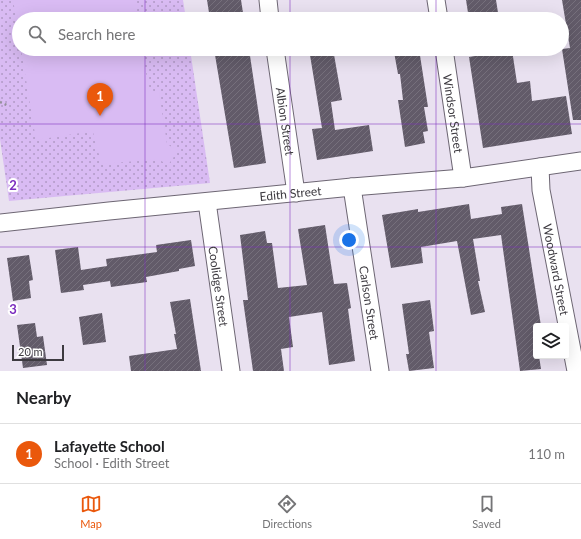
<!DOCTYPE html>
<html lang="en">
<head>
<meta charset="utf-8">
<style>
  :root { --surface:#fff; --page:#f2f2f2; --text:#202124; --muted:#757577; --line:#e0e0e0; --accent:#ea580c }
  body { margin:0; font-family:Lato,sans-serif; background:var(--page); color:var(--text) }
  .controls { position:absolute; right:12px; bottom:12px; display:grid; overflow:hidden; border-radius:4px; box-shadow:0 4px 16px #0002 }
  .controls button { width:36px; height:36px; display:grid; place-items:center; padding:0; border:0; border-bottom:1px solid var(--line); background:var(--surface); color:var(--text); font:20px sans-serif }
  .scale { position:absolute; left:12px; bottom:10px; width:52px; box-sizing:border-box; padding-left:4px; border:2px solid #3d3a40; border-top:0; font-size:11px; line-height:14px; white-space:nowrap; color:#3d3a40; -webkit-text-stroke:3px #fff; paint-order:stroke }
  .you { position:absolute; left:349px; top:240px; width:14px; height:14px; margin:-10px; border:3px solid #fff; border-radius:50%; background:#1a73e8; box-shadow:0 0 0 6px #1a73e833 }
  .badge { display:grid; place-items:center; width:26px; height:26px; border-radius:50%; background:var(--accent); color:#fff; font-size:13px; font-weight:700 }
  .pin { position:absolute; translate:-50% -33px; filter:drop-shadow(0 1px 2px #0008) }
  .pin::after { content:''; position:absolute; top:21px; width:14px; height:12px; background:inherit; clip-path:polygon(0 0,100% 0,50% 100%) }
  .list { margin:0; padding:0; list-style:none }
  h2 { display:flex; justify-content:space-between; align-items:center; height:52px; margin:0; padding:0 16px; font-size:17px }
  h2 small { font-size:13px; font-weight:400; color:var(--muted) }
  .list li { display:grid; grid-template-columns:26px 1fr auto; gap:12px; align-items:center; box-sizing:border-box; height:60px; padding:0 16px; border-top:1px solid var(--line) }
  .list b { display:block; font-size:15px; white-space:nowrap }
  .list p { margin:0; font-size:13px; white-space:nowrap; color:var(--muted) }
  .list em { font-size:13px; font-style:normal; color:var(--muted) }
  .icon { flex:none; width:22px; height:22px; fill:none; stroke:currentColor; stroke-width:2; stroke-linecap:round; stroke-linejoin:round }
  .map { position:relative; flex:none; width:581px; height:371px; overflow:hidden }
  .search { position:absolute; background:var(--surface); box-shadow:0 4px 16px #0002; left:12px; right:12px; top:12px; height:44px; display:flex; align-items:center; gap:10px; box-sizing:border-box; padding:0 14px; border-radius:22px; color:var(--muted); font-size:15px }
  .sheet { height:112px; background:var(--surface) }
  nav { display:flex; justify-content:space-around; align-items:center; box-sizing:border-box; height:56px; border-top:1px solid var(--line); background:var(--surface); font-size:11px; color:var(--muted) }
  nav a { display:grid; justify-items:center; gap:2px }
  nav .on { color:var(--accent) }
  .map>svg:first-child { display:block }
</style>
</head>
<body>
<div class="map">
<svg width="581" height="371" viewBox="0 0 581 371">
  <defs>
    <pattern id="grass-dots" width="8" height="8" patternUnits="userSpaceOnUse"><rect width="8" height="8" fill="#d9bbf3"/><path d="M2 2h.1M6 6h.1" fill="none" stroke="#b199c6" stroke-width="1.8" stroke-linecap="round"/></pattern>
    <pattern id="building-hatch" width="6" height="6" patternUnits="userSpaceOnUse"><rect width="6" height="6" fill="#625b69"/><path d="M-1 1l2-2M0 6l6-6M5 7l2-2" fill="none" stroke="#76707c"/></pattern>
  </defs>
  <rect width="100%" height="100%" fill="#e9e1f0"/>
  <path fill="url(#grass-dots)" d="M0 0H183L186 19H19V49H190L210 183 9 201 0 139Z"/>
  <g fill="#d9bbf3">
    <path d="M13 0H135L138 19H19V35Z"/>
    <path d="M21 49H142L149 90 159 92 167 144 178 151 168 165 158 159 103 164 96 147 93 131 36 140Z"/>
  </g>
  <g fill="url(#building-hatch)">
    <path d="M207 0H241L244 19H210Z"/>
    <path d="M466 0H496L499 19H469Z"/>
    <path d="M562 0H581V120H573L562 49 570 48Z"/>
    <path d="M214 49H249L266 163 234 168Z"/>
    <path d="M309 49H333L342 100 331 102 335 130 369 125 373 151 317 160 312 129 322 128Z"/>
    <path d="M419 49 428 107H424L428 131 423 132 425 143 405 147 398 100H403L400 74H398L394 52Z"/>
    <path d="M512 50 517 83 530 81 532 101 566 96 572 134 483 148 469 57Z"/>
    <path d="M469 204 471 219 502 214 501 207 522 204 541 326H536V356H539L541 369 520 371 501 235 473 239 480 281H478L485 312 471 315 457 241 421 247 423 263 391 268 382 215 418 209V212Z"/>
    <path d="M325 225 334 284 347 283 351 308 348 309 355 361 329 365 322 312 289 317 293 347 281 349 284 371H253L243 300H248L240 235 265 231 267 243H272L278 288 307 285 298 229Z"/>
    <path d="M191 240 195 266 179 269V271L146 277 147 282 111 287 110 281 83 285 84 290 61 293 55 250 78 247 81 270 107 266 106 259 157 252 156 245Z"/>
    <path d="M29 255 33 280 29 281 31 298 13 301 7 258Z"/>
    <path d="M190 299 201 371H131L129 356 177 349 174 334H176L170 302Z"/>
    <path d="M430 300 434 331 429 332 434 368 409 371 406 354H409L402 304Z"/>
    <path d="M102 313 106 342 83 345 79 317Z"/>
    <path d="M35 323 37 337 43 336 47 365 23 368 17 325Z"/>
  </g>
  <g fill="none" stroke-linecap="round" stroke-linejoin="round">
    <g stroke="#6d6673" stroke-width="19">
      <g id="minor">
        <path d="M268 0 270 19"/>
        <path d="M436 0 439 19"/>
        <path id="s1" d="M275 49 296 193"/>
        <path id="s2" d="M444 49 463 178"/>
        <path id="s3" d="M540 167 541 190 576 371"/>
        <path id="s4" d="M352 187 380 371"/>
        <path id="s5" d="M207 202 231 371"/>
        <path id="s6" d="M0 223 109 211 352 187 463 178 581 161"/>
      </g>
    </g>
    <path stroke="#95909b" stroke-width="2.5" stroke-dasharray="2 3" stroke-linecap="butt" d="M0 102 9 106"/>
    <use href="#minor" stroke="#fff" stroke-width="17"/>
  </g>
  <path fill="none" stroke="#7b2cbf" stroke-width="1" stroke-opacity="0.55" d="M145 0V19M290 0V19M436 0V19M145 49V371M290 49V371M436 49V371M0 124H581M0 247H581"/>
  <g text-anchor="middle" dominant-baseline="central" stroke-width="4" stroke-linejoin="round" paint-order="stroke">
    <g font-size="12" fill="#3d3a40" stroke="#fff">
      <text stroke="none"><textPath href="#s2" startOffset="65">Windsor Street</textPath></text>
      <text stroke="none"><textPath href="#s1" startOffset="73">Albion Street</textPath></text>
      <text stroke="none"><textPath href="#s6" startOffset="292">Edith Street</textPath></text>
      <text stroke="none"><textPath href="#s3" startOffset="104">Woodward Street</textPath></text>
      <text stroke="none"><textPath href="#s5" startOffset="85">Coolidge Street</textPath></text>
      <text stroke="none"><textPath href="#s4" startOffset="117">Carlson Street</textPath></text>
    </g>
  </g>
  <g font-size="13" text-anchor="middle" font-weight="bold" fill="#7b2cbf" stroke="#fff" stroke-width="4" stroke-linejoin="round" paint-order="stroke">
    <text x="13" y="190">2</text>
    <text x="13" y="314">3</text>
  </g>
</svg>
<div class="controls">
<button><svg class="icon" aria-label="layers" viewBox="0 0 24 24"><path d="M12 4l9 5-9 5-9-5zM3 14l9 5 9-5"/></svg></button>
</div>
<div class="scale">20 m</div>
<div class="you"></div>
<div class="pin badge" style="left:100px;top:116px">1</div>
<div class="search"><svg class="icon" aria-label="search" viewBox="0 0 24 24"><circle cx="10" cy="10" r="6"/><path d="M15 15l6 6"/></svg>Search here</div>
</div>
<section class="sheet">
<h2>Nearby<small></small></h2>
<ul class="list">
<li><span class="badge">1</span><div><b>Lafayette School</b><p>School · Edith Street</p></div><em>110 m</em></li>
</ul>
</section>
<nav>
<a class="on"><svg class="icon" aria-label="map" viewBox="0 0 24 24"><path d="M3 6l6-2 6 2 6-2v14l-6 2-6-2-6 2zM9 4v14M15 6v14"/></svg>Map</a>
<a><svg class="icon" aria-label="directions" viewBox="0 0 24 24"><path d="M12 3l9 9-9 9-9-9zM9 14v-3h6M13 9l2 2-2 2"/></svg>Directions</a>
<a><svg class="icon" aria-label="saved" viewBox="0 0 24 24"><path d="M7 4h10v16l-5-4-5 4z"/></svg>Saved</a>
</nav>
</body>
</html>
